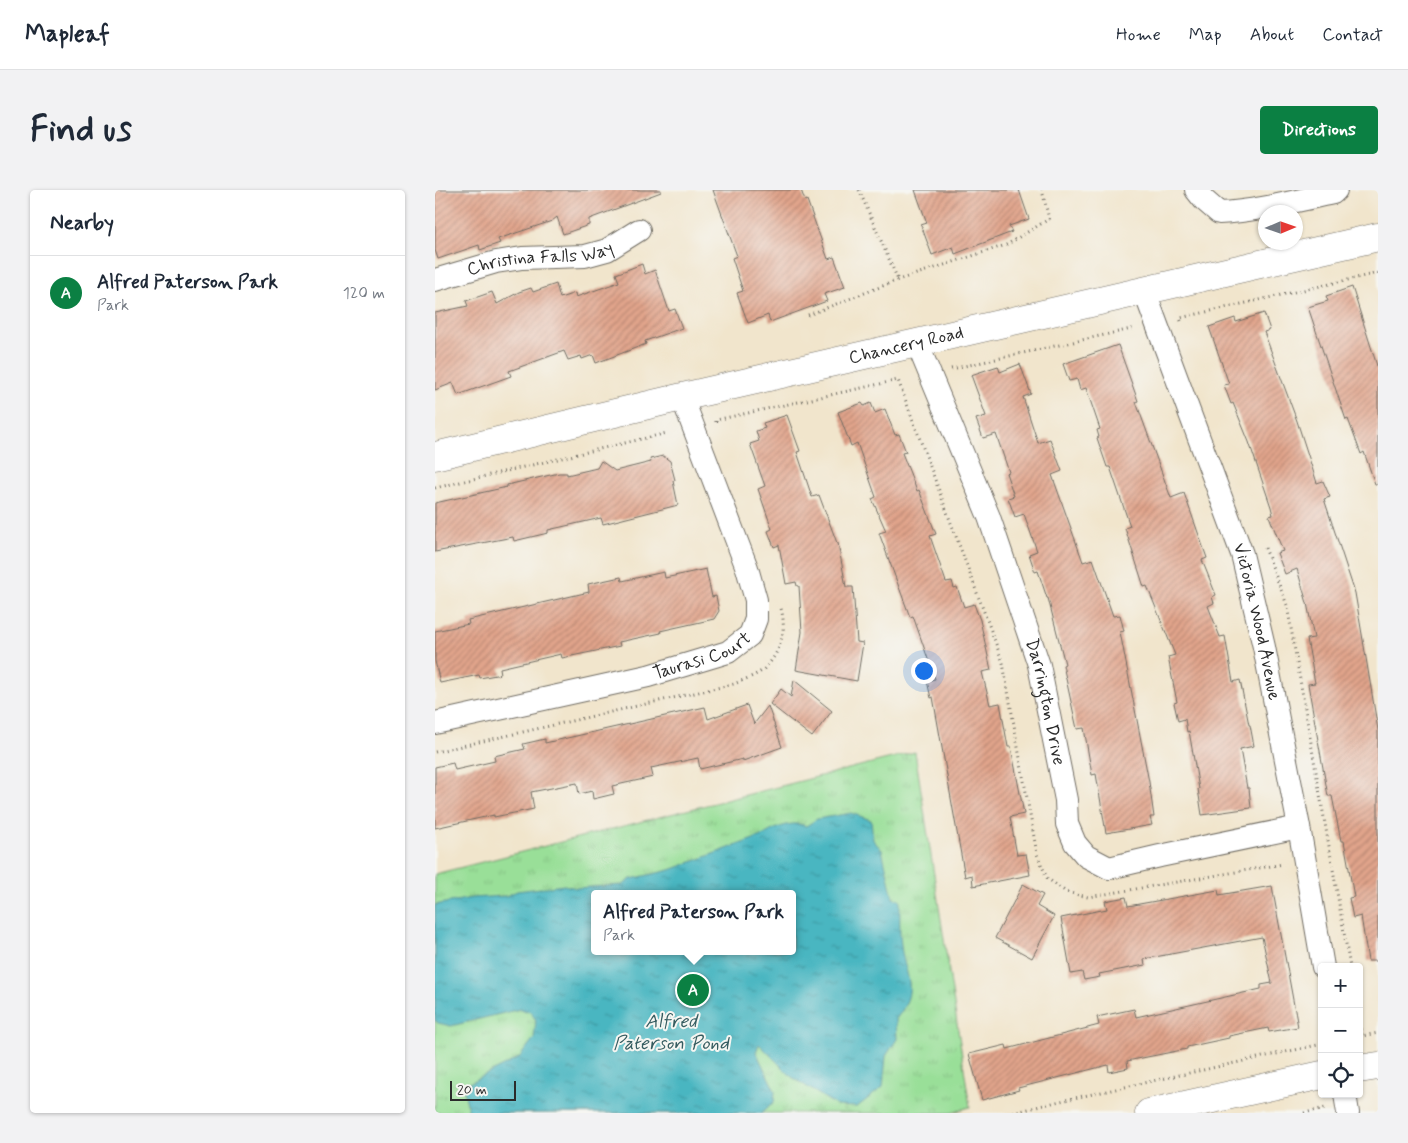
<!DOCTYPE html>
<html lang="en">
<head>
<meta charset="utf-8">
<style>
  :root { --surface:#fff; --page:#f2f2f3; --text:#1f2937; --muted:#747a83; --line:#e0e1e3; --accent:#0b8043 }
  body { margin:0; font-family:Mynerve,sans-serif; background:var(--page); color:var(--text) }
  .controls { position:absolute; right:15px; bottom:15px; display:grid; overflow:hidden; border-radius:5px; box-shadow:0 1px 4px #0004 }
  .controls button { width:45px; height:45px; display:grid; place-items:center; padding:0; border:0; border-bottom:1px solid var(--line); background:var(--surface); color:var(--text); font:25px sans-serif }
  .compass { position:absolute; left:823px; top:15px; width:45px; height:45px; border-radius:50%; background:var(--surface); box-shadow:0 1px 4px #0004; rotate:88deg }
  .scale { position:absolute; left:15px; bottom:12px; width:66px; box-sizing:border-box; padding-left:5px; border:2px solid #2b2b2b; border-top:0; font-size:14px; line-height:18px; white-space:nowrap; color:#2b2b2b; -webkit-text-stroke:4px #f6f6f2; paint-order:stroke }
  .you { position:absolute; left:488px; top:480px; width:18px; height:18px; margin:-12px; border:4px solid #fff; border-radius:50%; background:#1a73e8; box-shadow:0 0 0 8px #1a73e833 }
  .badge { display:grid; place-items:center; width:32px; height:32px; border-radius:50%; background:var(--accent); color:#fff; font-size:16px; font-weight:700 }
  .pin { position:absolute; translate:-50% -50%; border:2px solid #fff; box-shadow:0 1px 5px #0006 }
  .popup { position:absolute; left:156px; top:700px; width:205px; height:65px; box-sizing:border-box; display:grid; place-content:center; border-radius:5px; background:var(--surface); filter:drop-shadow(0 1px 4px #0005); font-size:16px; white-space:nowrap; color:var(--muted) }
  .popup b { font-size:19px; color:var(--text) }
  .popup::after { content:''; position:absolute; left:50%; top:100%; margin-left:-10px; border:10px solid transparent; border-top-color:var(--surface) }
  .list { margin:0; padding:0; list-style:none }
  h2 { display:flex; justify-content:space-between; align-items:center; height:65px; margin:0; padding:0 20px; font-size:21px }
  h2 small { font-size:16px; font-weight:400; color:var(--muted) }
  .list li { display:grid; grid-template-columns:32px 1fr auto; gap:15px; align-items:center; box-sizing:border-box; height:75px; padding:0 20px; border-top:1px solid var(--line) }
  .list b { display:block; font-size:19px; white-space:nowrap }
  .list p { margin:0; font-size:16px; white-space:nowrap; color:var(--muted) }
  .list em { font-size:16px; font-style:normal; color:var(--muted) }
  .icon { flex:none; width:28px; height:28px; fill:none; stroke:currentColor; stroke-width:2; stroke-linecap:round; stroke-linejoin:round }
  .map { position:relative; flex:none; width:943px; height:923px; overflow:hidden; border-radius:5px }
  header { display:flex; align-items:center; gap:30px; box-sizing:border-box; height:70px; padding:0 25px; background:var(--surface); border-bottom:1px solid var(--line) }
  header strong { font-size:24px }
  nav { display:flex; gap:28px; margin-inline-start:auto; font-size:18px }
  .intro { display:flex; align-items:center; justify-content:space-between; box-sizing:border-box; height:120px; padding:0 30px }
  h1 { margin:0; font-size:35px }
  .button { padding:12px 22px; border-radius:5px; background:var(--accent); color:#fff; font-size:18px; font-weight:700 }
  main { display:flex; gap:30px; padding:0 30px }
  aside { flex:1; background:var(--surface); border-radius:5px; box-shadow:0 1px 4px #0004 }
  .map>svg:first-child { display:block }
</style>
</head>
<body>
<header>
<strong>Mapleaf</strong>
<nav><a>Home</a><a>Map</a><a>About</a><a>Contact</a></nav>
</header>
<div class="intro"><h1>Find us</h1><a class="button">Directions</a></div>
<main>
<aside>
<h2>Nearby<small></small></h2>
<ul class="list">
<li><span class="badge">A</span><div><b>Alfred Paterson Park</b><p>Park</p></div><em>120 m</em></li>
</ul>
</aside>
<div class="map">
<svg width="943" height="923" viewBox="0 0 943 923">
  <defs>
    <pattern id="park-tufts" width="24" height="20" patternUnits="userSpaceOnUse" patternTransform="scale(1.25)"><rect width="24" height="20" fill="#99df98"/><path d="M3 7l-1-3M5 7V3M7 7l1-3M15 17l-1-3M17 17v-4M19 17l1-3" fill="none" stroke="#84c083"/></pattern>
    <pattern id="water-ripples" width="26" height="14" patternUnits="userSpaceOnUse" patternTransform="scale(1.25)"><rect width="26" height="14" fill="#48b6c1"/><path d="M2 4q2-2 4 0t4 0M15 11q2-2 4 0t4 0" fill="none" stroke="#3c949d"/></pattern>
    <pattern id="building-hatch" width="6" height="6" patternUnits="userSpaceOnUse" patternTransform="scale(1.25)"><rect width="6" height="6" fill="#e1a48b"/><path d="M-1 1l2-2M0 6l6-6M5 7l2-2" fill="none" stroke="#b78672"/></pattern>
  </defs>
  <rect width="100%" height="100%" fill="#f6f6f2"/>
  <filter id="ink" filterUnits="userSpaceOnUse"><feTurbulence type="fractalNoise" baseFrequency=".02" numOctaves="2"/><feDisplacementMap in="SourceGraphic" scale="10" xChannelSelector="R" yChannelSelector="G"/><feConvolveMatrix kernelMatrix="1 2 1 2 8 2 1 2 1" color-interpolation-filters="sRGB"/></filter>
  <filter id="wash" filterUnits="userSpaceOnUse"><feTurbulence type="fractalNoise" baseFrequency=".0096" numOctaves="4" result="noise"/><feDisplacementMap in="SourceGraphic" scale="20" xChannelSelector="R" yChannelSelector="G"/><feGaussianBlur stdDeviation="1.12" result="paint"/><feColorMatrix in="noise" values="0 0 0 0 0 0 0 0 0 0 0 0 0 0 0 0 0 1.4 0 .05"/><feComposite in="paint" operator="in"/></filter>
  <g filter="url(#wash)">
    <rect width="100%" height="100%" fill="#f1e5cc"/>
    <path fill="url(#park-tufts)" stroke="#628562" fill-rule="evenodd" d="M480 562 535 917 516 923H0V684ZM159 704H357V761H159Z"/>
    <path fill="url(#water-ripples)" stroke="#3a7076" fill-rule="evenodd" d="M416 623 436 630 438 650 447 660 458 708 465 710C465 725 464 741 466 756 470 788 485 798 461 829L462 849 451 866 448 897 422 917 402 916 357 887 324 854 321 862 340 901 339 912 326 923H34L28 896 84 868 99 848 101 830 95 822 85 819 16 836 3 833 0 830V715L36 708 71 706 82 701 129 695 141 698 188 695 196 689 235 680 329 645C339 638 359 630 371 636L382 629ZM159 704H357V761H159Z"/>
    <g id="blocks">
      <g fill="url(#building-hatch)">
        <path d="M0 0H226V2L154 29V35L128 44 122 27 117 31 63 49 65 53 45 60 44 55 3 69 0 60Z"/>
        <path d="M278 0H366L370 11 372 10 393 69 399 67 410 97 389 104 392 111 335 132 333 125 313 133 302 103 308 101 297 68 302 66Z"/>
        <path d="M480 0H584L594 29 574 36 577 42 543 55 520 64 518 57 497 65 486 35 492 33Z"/>
        <path d="M207 74 210 84 220 80 234 121 240 119 247 138 210 151 211 154 161 173 158 165 147 169 146 166 133 170 129 161 74 181 76 186 23 205 18 193 0 200V123L33 116 31 111 57 102 62 114 84 102 96 98 98 102 121 94 125 108 140 103 141 107 184 92 181 84Z"/>
        <path d="M917 97 943 179V294H940L929 262 926 264 913 229 911 230 873 117 893 111 891 106Z"/>
        <path d="M829 123 835 140 829 142 862 231 882 293 888 291 895 307 889 309 920 403 930 462 943 540V771H933L926 726 918 728 914 708 919 707 909 651H906L897 606H893L873 494 880 493 872 449 879 448 872 413 862 379 850 384 842 363 848 361 834 326 838 325 836 317 814 252 798 213 796 214 789 195 794 194 774 137 800 128 801 132Z"/>
        <path d="M683 155 703 211 701 212 736 308 749 303 772 368 767 370 781 405 777 407 779 413 773 416 785 447 790 446 798 492 805 490 814 535H815L819 556 805 559 812 598H814L816 618 767 625 763 599H764L754 541 752 542 750 529 743 531 739 513 742 512 733 467 740 465 712 396 709 397 690 338 695 336 675 277H672L662 248 664 247 662 240 665 239 651 198 645 200 642 189 634 191 628 174Z"/>
        <path d="M585 174 596 204 588 207 603 253 615 249 627 281 617 285 648 372 658 369 678 426 685 425 689 441 685 442 714 592 719 627H715L717 635 671 643 661 584 657 585 649 538 642 539 628 475 630 474 613 408H612L603 381 600 382 594 364 602 361 589 324 580 327 573 308 579 306 571 283 574 282 561 244 548 248 541 229 551 226 536 185 563 176 565 182Z"/>
        <path d="M427 213 429 216 436 213 440 223 450 219 460 245 464 244 471 262 467 263 482 301 484 300 501 344 495 346 511 392 517 391 519 398 522 397 529 417 539 414 545 430 556 480 547 482 555 515 565 513 573 557H576L589 624 575 627 582 665 591 664 595 685 538 696 537 685 530 687 498 507 496 508 492 491 500 489 478 426 475 427 444 343 451 341 437 309 441 307 422 253 416 256 403 222Z"/>
        <path d="M352 225 365 261 362 262 377 307 384 305 402 353H403L411 397H418L422 452 428 453 422 491 361 480 367 442 364 396H362L361 392 351 394 344 355 339 357 333 341 337 339 323 299 330 296 315 254 324 251 321 241 330 238 328 233Z"/>
        <path d="M228 266 235 271 240 290 238 291 243 315 168 334 166 328 113 340V343L79 351 78 347 0 362V313L72 297V295L124 283H132V285L162 278 166 271 180 281 216 272 215 269Z"/>
        <path d="M271 379 277 407 281 406 284 421 279 429 225 441 226 443 184 452 185 456 127 468 126 464 65 478 66 484 45 488 44 485 5 493 0 471V441L34 434 33 430 154 402 153 394 186 387 187 391 229 382 230 388Z"/>
        <path d="M359 490 397 521 377 547 335 514 346 499 356 507Z"/>
        <path d="M312 515 319 534 333 516 347 557 308 571V569L265 579 263 568 216 578 218 587 177 596 179 604 158 609 157 601 144 604 142 593 96 602 99 619 59 627V625L0 638V577L18 573 20 580 60 571 59 566 90 559 88 554 110 549V553L270 517 273 529Z"/>
        <path d="M588 694 608 705 602 716 619 726 597 768 560 748Z"/>
        <path d="M837 696 863 837 834 842 833 838 794 846V848L752 857V859L692 871 693 878 674 882 673 875 583 898 584 900 547 910 534 864 571 855 572 859 664 835 662 827 699 819 701 827 826 799V795L837 793 827 747 709 769 710 775 664 784 665 787 649 790 647 782 636 784 626 728 672 719 670 711 691 707 693 716 783 700 784 705Z"/>
      </g>
    </g>
  </g>
  <g filter="url(#ink)">
    <use href="#blocks" fill-opacity="0" stroke="#706c63" stroke-width="1"/>
    <g fill="none" stroke-linecap="round" stroke-linejoin="round">
      <g stroke="#706c63" stroke-width="24">
        <g id="minor">
          <path d="M761 0 769 10 784 23C823 21 860 11 898 3L901 0"/>
          <path id="s1" d="M0 90 61 72 87 68 150 66 172 60 204 40"/>
          <path id="s2" d="M709 100 807 364 829 457 864 637 888 777"/>
          <path id="s3" d="M482 153 554 327 604 475 631 610 632 634 640 653 651 666 674 678 725 666 864 637"/>
          <path id="s4" d="M0 533 213 486 293 462 315 445 321 429V410L312 378 247 207"/>
          <path d="M910 904 913 923"/>
        </g>
      </g>
      <g stroke="#706c63" stroke-width="29">
        <g id="tertiary">
          <path id="s5" d="M0 266 247 207 943 47"/>
          <path d="M924 879 943 876"/>
          <path d="M714 923 887 885"/>
        </g>
      </g>
      <g stroke="#706c63" stroke-width="3" stroke-dasharray="1 4" stroke-linecap="butt">
        <path d="M424 0 463 90"/>
        <path d="M373 125 463 90 571 55 614 29 607 0"/>
        <path d="M746 131 745 128 943 83"/>
        <path d="M516 179 701 138"/>
        <path d="M281 232V230L463 190 568 473 602 664 612 688 631 702 653 707 848 674"/>
        <path d="M0 298 232 243"/>
        <path d="M830 358 852 415 915 777"/>
        <path d="M0 562 299 494C308 490 320 486 328 480 346 463 353 439 345 415"/>
        <path d="M924 829 927 846 943 843"/>
        <path d="M578 923 621 912 887 854"/>
        <path d="M869 923 890 918"/>
      </g>
      <use href="#minor" stroke="#fff" stroke-width="22"/>
      <use href="#tertiary" stroke="#fff" stroke-width="28"/>
    </g>
  </g>
  <g text-anchor="middle" dominant-baseline="central" stroke-width="4" stroke-linejoin="round" paint-order="stroke">
    <g font-size="18" fill="#2b2b2b" stroke="#f6f6f2">
      <text stroke="none"><textPath href="#s1" startOffset="108">Christina Falls Way</textPath></text>
      <text stroke="none"><textPath href="#s5" startOffset="484">Chancery Road</textPath></text>
      <text stroke="none"><textPath href="#s2" startOffset="351">Victoria Wood Avenue</textPath></text>
      <text stroke="none"><textPath href="#s4" startOffset="276">Taurasi Court</textPath></text>
      <text stroke="none"><textPath href="#s3" startOffset="382">Darrington Drive</textPath></text>
    </g>
    <g font-size="19" font-style="italic" fill="#355c60" stroke="#f6f6f2">
      <text x="236" y="831">Alfred<tspan x="236" dy="22">Paterson Pond</tspan></text>
    </g>
  </g>
</svg>
<div class="controls">
<button>+</button>
<button>−</button>
<button><svg class="icon" aria-label="locate" viewBox="0 0 24 24"><circle cx="12" cy="12" r="6"/><path d="M12 2v4M12 18v4M2 12h4M18 12h4"/></svg></button>
</div>
<svg class="compass" viewBox="-18 -18 36 36"><path d="M0-13l5 13h-10z" fill="#e53935"/><path d="M0 13l5-13h-10z" fill="#747a83"/></svg>
<div class="scale">20 m</div>
<div class="you"></div>
<div class="pin badge" style="left:258px;top:800px">A</div>
<div class="popup"><b>Alfred Paterson Park</b>Park</div>
</div>
</main>
</body>
</html>
